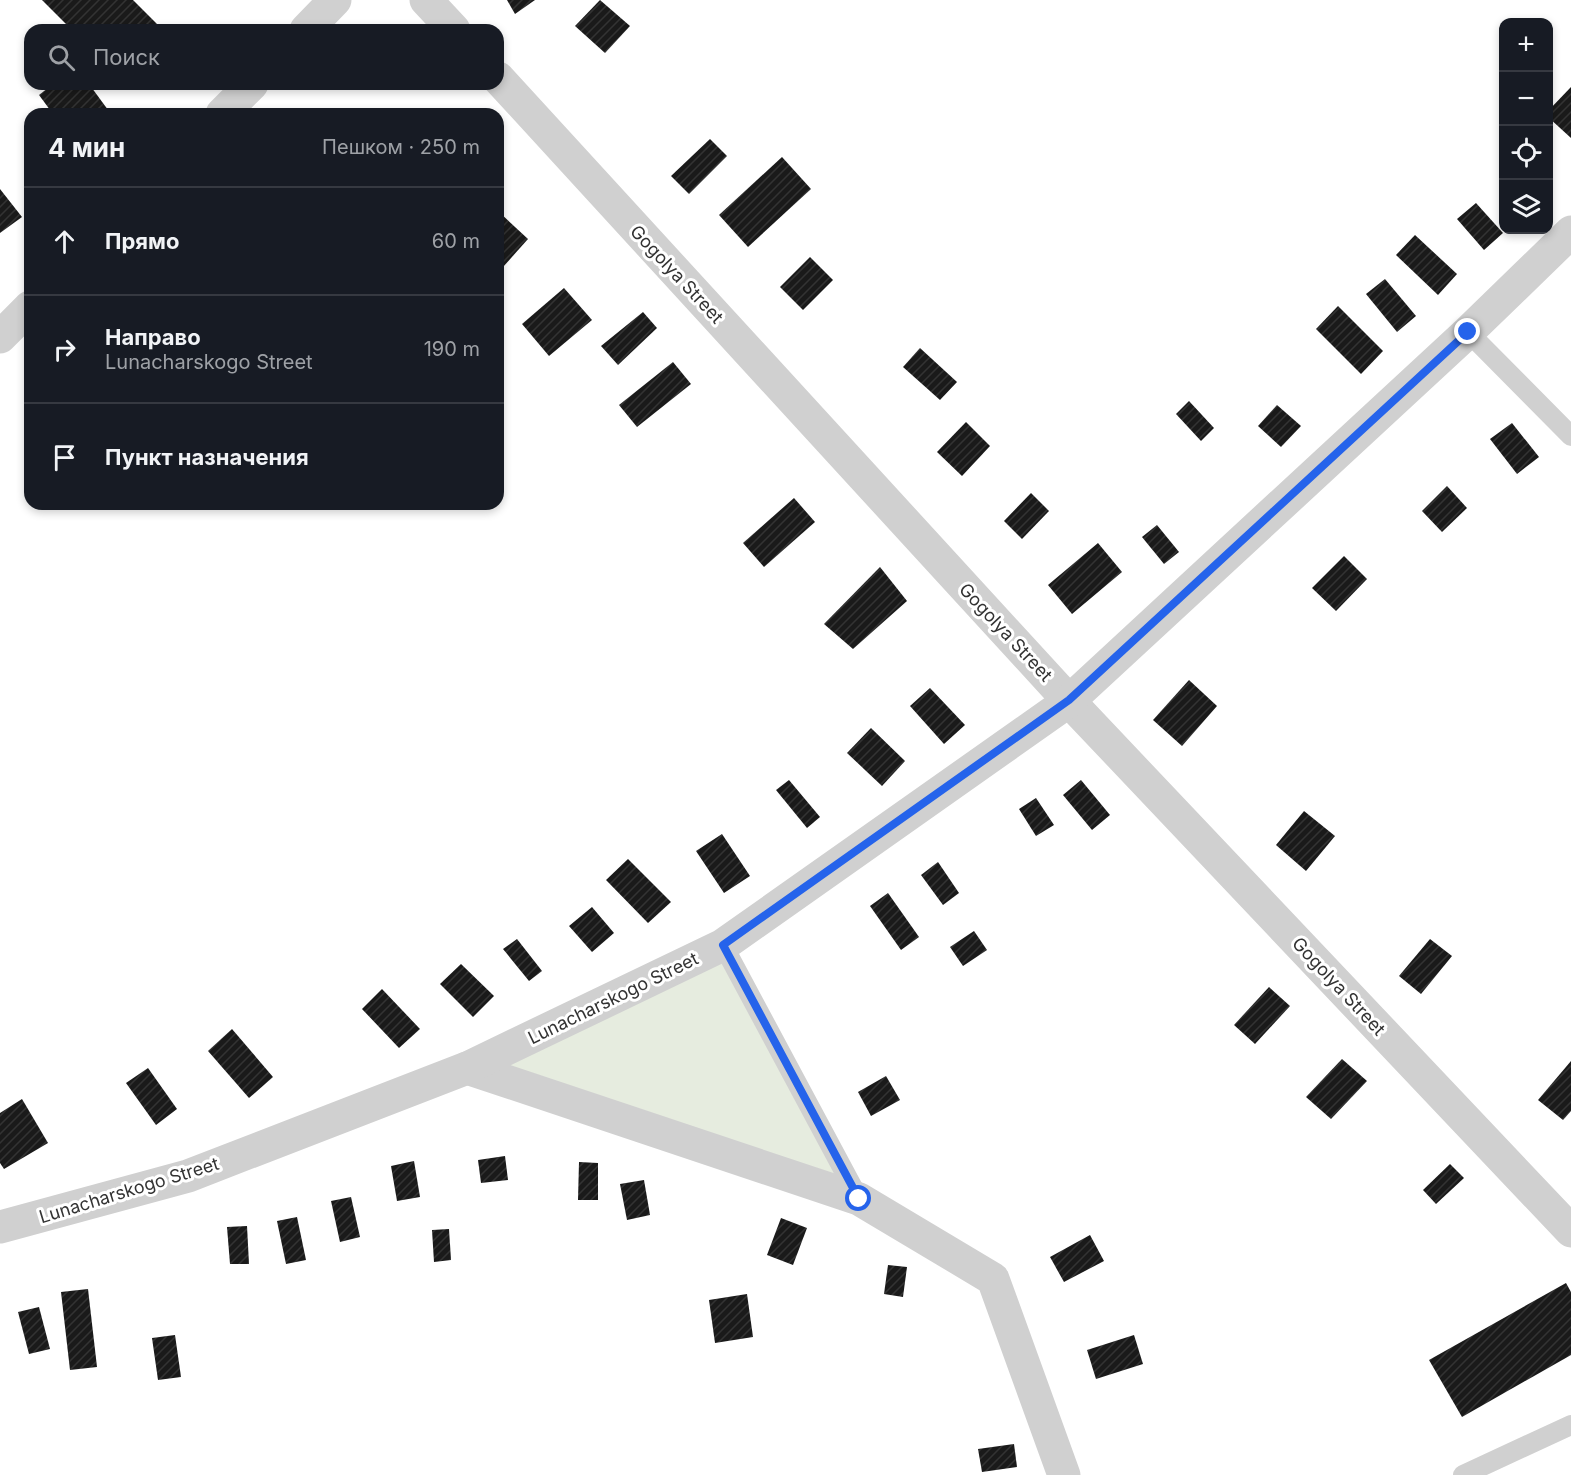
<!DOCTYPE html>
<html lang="ru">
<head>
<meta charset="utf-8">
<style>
  :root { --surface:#171b24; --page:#20242c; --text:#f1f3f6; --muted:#9ea1a6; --line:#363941 }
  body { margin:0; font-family:Inter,sans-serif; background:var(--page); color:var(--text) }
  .controls { position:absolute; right:18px; top:18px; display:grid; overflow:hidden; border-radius:12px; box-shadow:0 3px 9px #0003 }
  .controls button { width:54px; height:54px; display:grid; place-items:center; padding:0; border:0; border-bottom:2px solid var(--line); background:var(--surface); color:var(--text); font:30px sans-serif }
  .stop { position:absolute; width:18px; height:18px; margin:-14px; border:4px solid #2563eb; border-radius:50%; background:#fff }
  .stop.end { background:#2563eb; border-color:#fff; box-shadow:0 2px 6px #0008 }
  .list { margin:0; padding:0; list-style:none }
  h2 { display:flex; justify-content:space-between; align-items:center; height:78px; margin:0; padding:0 24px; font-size:26px }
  h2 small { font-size:20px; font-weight:400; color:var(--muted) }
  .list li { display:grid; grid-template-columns:39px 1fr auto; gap:18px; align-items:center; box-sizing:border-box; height:108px; padding:0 24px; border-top:2px solid var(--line) }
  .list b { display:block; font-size:22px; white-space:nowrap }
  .list p { margin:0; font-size:20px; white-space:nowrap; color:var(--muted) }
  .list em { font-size:20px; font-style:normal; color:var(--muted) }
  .icon { flex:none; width:33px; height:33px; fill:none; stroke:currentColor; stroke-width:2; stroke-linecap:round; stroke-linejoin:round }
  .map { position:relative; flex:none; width:1571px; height:1475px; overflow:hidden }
  .search { position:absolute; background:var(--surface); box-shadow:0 3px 9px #0003; left:24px; top:24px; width:480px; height:66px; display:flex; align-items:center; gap:15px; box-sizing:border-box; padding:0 21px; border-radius:18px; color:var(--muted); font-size:22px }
  .panel { position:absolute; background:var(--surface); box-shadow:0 3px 9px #0003; left:24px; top:108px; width:480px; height:402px; border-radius:18px }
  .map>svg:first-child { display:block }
</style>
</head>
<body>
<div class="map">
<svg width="1571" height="1475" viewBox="0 0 1571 1475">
  <defs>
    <pattern id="building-hatch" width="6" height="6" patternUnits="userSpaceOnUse" patternTransform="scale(1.5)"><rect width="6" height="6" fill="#1a1a1a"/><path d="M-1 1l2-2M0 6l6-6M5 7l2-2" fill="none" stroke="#333"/></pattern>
  </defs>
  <rect width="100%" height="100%" fill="#fff"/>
  <path fill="#e6ecdf" d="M723 945 859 1199 467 1068Z"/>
  <g fill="url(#building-hatch)">
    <path d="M42 0H133L158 25 153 30H72Z"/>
    <path d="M507 0H535L515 14Z"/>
    <path d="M600 0 630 26 605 53 575 26Z"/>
    <path d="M53 84H89L111 114H53L39 95Z"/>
    <path d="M1571 87V138L1548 117V111Z"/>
    <path d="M710 139 727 156 689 194 671 176Z"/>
    <path d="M782 157 811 189 748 247 719 215Z"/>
    <path d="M0 189 22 217 0 233Z"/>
    <path d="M1476 203 1503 233 1484 250 1457 219Z"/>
    <path d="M499 212 528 239 503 267 498 262Z"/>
    <path d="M1415 235 1457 274 1438 295 1396 255Z"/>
    <path d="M810 257 833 280 803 310 780 287Z"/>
    <path d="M1385 279 1416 316 1397 332 1366 294Z"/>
    <path d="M564 288 592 320 549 356 522 324Z"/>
    <path d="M1338 306 1383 351 1361 374 1316 329Z"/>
    <path d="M643 312 657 328 618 365 601 346Z"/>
    <path d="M920 348 957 382 940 400 903 367Z"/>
    <path d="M673 362 691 384 637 427 619 405Z"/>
    <path d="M1189 401 1214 428 1201 441 1176 414Z"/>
    <path d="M1277 405 1301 426 1281 447 1258 426Z"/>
    <path d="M966 422 990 446 962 476 937 452Z"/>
    <path d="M1512 423 1539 457 1517 474 1490 439Z"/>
    <path d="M1447 486 1467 508 1442 532 1422 511Z"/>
    <path d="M1031 493 1049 511 1022 539 1004 521Z"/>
    <path d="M794 498 815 522 764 567 743 543Z"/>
    <path d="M1157 525 1179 552 1164 564 1142 537Z"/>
    <path d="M1098 543 1122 572 1072 614 1048 585Z"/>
    <path d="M1344 556 1367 579 1336 611 1312 588Z"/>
    <path d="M880 567 907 601 853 649 824 624Z"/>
    <path d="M1189 680 1217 706 1182 746 1153 720Z"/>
    <path d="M930 688 965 725 944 744 910 706Z"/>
    <path d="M871 728 905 761 882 786 847 753Z"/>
    <path d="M789 780 820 817 807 828 776 790Z"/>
    <path d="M1081 780 1110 815 1092 830 1063 795Z"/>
    <path d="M1036 798 1054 825 1036 836 1019 809Z"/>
    <path d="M1304 811 1335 836 1306 871 1276 845Z"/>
    <path d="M722 834 750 876 724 893 696 851Z"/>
    <path d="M628 859 671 902 648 923 606 880Z"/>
    <path d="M938 862 959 893 943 905 921 875Z"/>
    <path d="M888 893 919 937 901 950 870 906Z"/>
    <path d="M592 907 614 933 592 952 569 926Z"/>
    <path d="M974 931 987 950 963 966 950 947Z"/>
    <path d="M517 939 542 971 529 981 503 949Z"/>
    <path d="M1430 939 1452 956 1421 994 1399 976Z"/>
    <path d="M461 964 494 996 473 1017 440 984Z"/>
    <path d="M1269 987 1290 1006 1255 1044 1234 1025Z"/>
    <path d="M382 989 420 1029 399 1048 362 1009Z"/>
    <path d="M232 1029 273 1077 249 1098 208 1051Z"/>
    <path d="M1342 1059 1367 1081 1331 1119 1306 1097Z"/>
    <path d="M1571 1061V1111L1563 1120 1538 1100Z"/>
    <path d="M148 1068 177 1109 156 1125 126 1083Z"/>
    <path d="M886 1076 900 1100 871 1116 858 1092Z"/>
    <path d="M22 1099 48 1143 4 1169 0 1163V1113Z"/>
    <path d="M505 1156 508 1180 481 1183 478 1160Z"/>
    <path d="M414 1161 420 1197 397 1201 391 1166Z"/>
    <path d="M579 1162 598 1163V1200H578Z"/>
    <path d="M1450 1164 1464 1178 1436 1204 1423 1190Z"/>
    <path d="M644 1180 650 1215 627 1220 620 1184Z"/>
    <path d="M351 1197 360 1237 340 1242 331 1201Z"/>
    <path d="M297 1217 306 1260 286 1264 277 1221Z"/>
    <path d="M781 1218 807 1228 793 1265 767 1255Z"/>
    <path d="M247 1226 249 1264H230L227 1227Z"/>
    <path d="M449 1229 451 1260 434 1262 432 1230Z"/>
    <path d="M1090 1235 1104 1261 1064 1282 1050 1257Z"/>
    <path d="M888 1265 907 1267 903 1297 884 1294Z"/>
    <path d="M1566 1283 1571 1292V1355L1462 1417 1429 1360Z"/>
    <path d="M88 1289 97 1367 70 1370 61 1292Z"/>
    <path d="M747 1294 753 1337 715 1343 709 1300Z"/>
    <path d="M39 1307 50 1349 29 1354 18 1312Z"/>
    <path d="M175 1335 181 1377 158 1380 152 1338Z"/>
    <path d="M1134 1335 1143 1364 1096 1379 1087 1350Z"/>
    <path d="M1014 1444 1017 1467 982 1472 978 1449Z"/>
  </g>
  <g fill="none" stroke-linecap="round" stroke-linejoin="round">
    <g stroke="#d0d0d0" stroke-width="20">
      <path d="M1468 332 1571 436"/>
      <path d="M723 945 859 1199"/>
      <path d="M1463 1475 1571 1425"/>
    </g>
    <g stroke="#d0d0d0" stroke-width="33">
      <path d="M426 0 454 30"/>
      <path d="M498 78 1069 701 1571 1231"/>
      <path d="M467 1068 859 1199 993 1279 1064 1475"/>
      <path d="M0 1227 188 1176 467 1068 723 945 1069 701 1468 332 1571 232"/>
    </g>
    <g stroke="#d0d0d0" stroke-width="33">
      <path d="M306 30 335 0"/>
      <path d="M222 114 252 84"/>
      <path d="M0 337 30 307"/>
    </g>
  </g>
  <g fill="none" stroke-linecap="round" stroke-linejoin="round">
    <path stroke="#2563eb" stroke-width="8" d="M859 1199 723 945 1069 700 1468 332"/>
  </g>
  <g text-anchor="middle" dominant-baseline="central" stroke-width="6" stroke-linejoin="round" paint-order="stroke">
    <g font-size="18" fill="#333" stroke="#fff">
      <text transform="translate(677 274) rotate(47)">Gogolya Street</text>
      <text transform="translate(1006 632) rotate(47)">Gogolya Street</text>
      <text transform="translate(1339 986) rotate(47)">Gogolya Street</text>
      <text transform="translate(613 998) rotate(-26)">Lunacharskogo Street</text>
      <text transform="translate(129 1190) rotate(-17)">Lunacharskogo Street</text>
    </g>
  </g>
</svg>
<div class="controls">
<button>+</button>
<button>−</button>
<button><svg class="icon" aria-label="locate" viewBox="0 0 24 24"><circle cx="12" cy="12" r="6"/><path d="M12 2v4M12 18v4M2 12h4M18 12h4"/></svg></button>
<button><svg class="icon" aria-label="layers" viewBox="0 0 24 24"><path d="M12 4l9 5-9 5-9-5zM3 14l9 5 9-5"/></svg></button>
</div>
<div class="stop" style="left:859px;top:1199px"></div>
<div class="stop end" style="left:1468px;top:332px"></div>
<div class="search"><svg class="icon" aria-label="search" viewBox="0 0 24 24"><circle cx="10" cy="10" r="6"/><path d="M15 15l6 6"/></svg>Поиск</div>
<section class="panel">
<h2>4 мин<small>Пешком · 250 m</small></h2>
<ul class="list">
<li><svg class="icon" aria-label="ahead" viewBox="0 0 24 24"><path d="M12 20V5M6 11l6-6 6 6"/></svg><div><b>Прямо</b></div><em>60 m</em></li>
<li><svg class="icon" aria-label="right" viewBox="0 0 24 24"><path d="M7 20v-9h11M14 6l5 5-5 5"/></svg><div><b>Направо</b><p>Lunacharskogo Street</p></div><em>190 m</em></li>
<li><svg class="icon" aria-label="arrive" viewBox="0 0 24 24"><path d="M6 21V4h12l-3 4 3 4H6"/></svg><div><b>Пункт назначения</b></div></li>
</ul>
</section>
</div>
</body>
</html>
